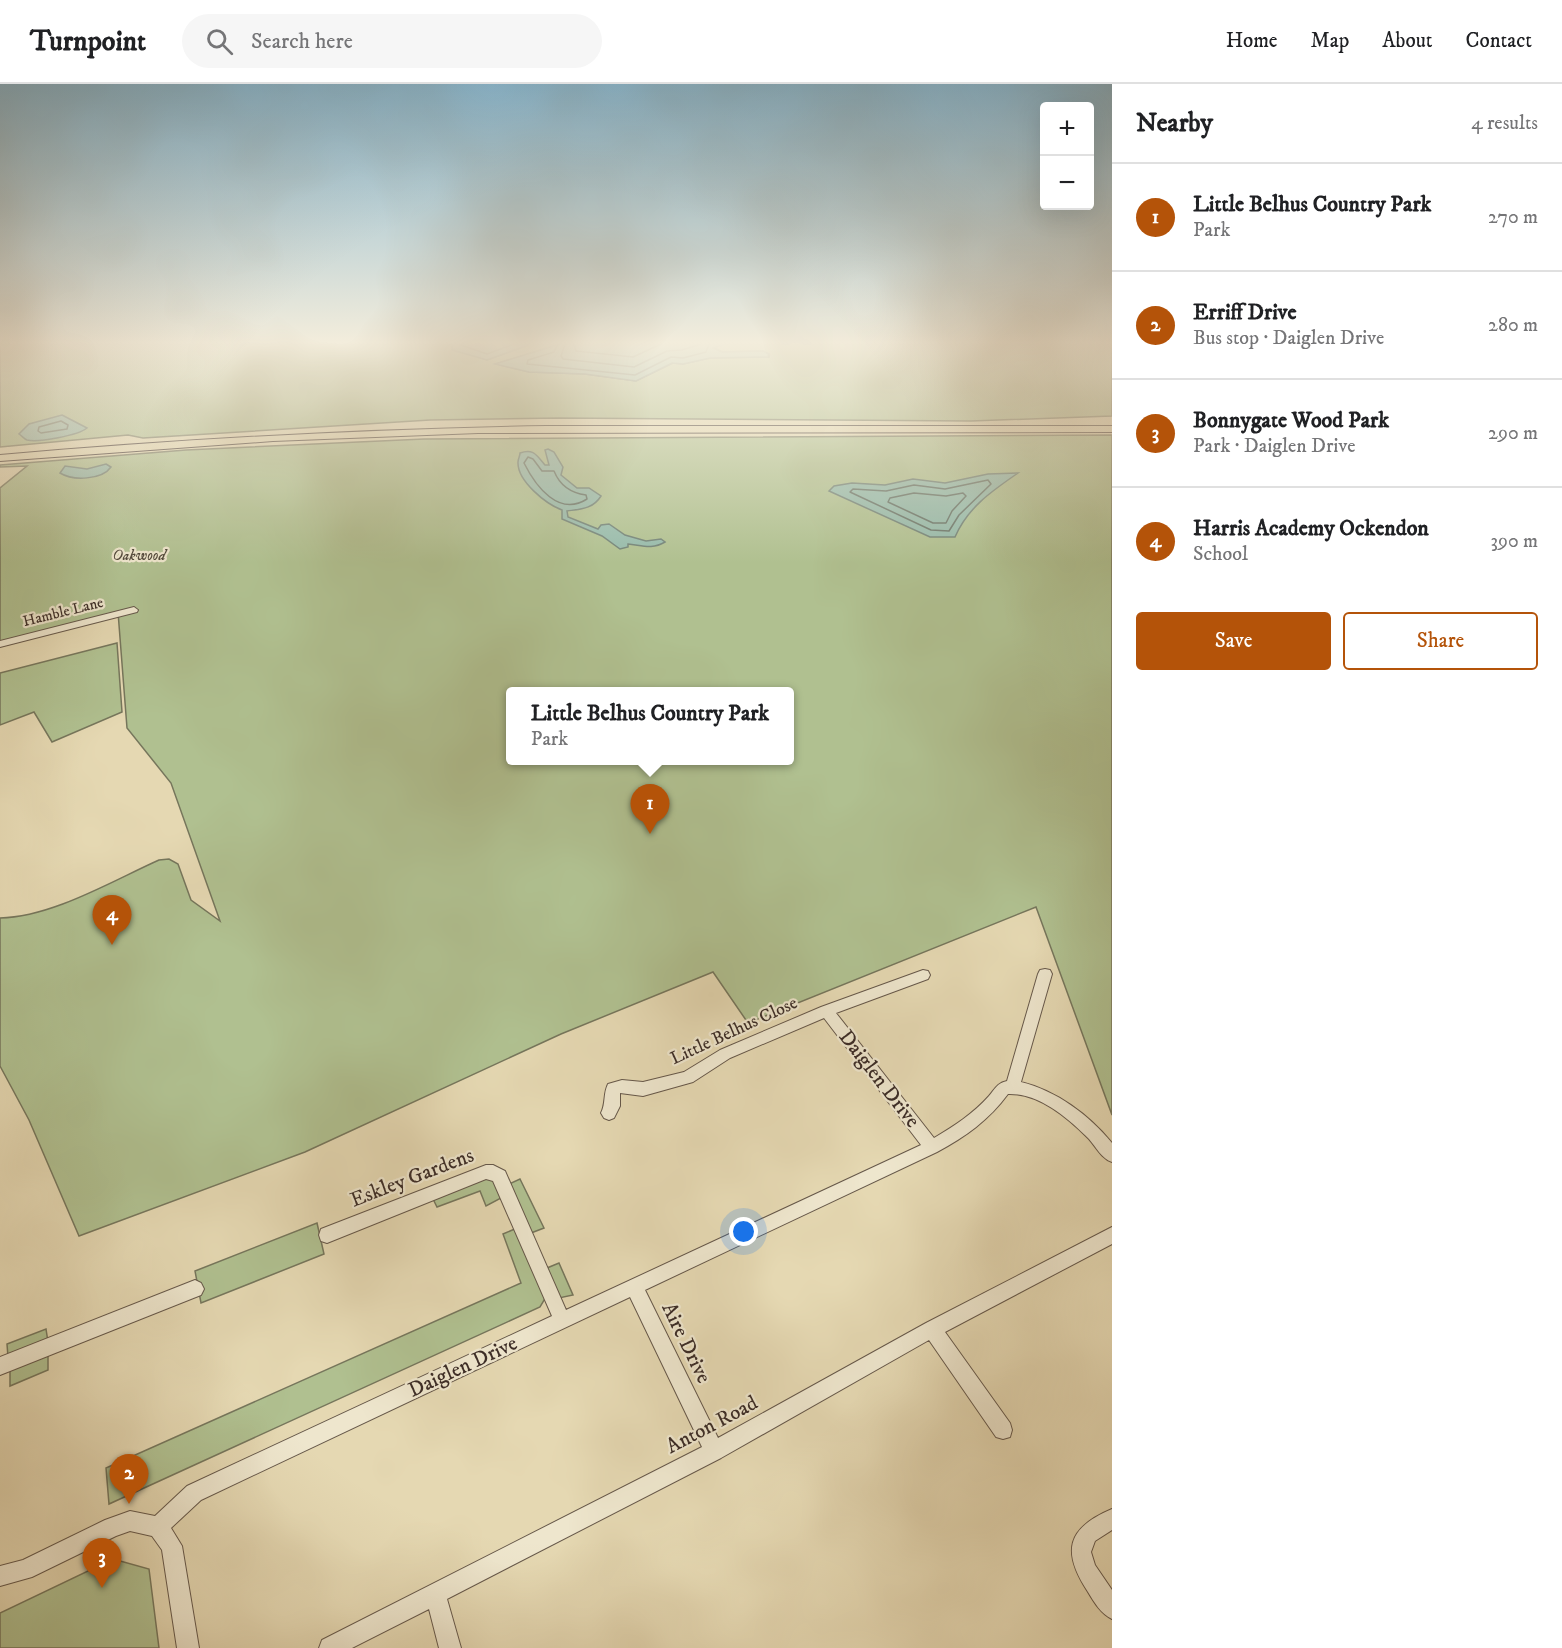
<!DOCTYPE html>
<html lang="en">
<head>
<meta charset="utf-8">
<style>
  :root { --surface:#fff; --page:#f6f6f6; --text:#202124; --muted:#757577; --line:#e0e0e0; --accent:#b45309 }
  body { margin:0; font-family:"IM FELL DW Pica",serif; background:var(--page); color:var(--text) }
  .controls { position:absolute; right:18px; top:18px; display:grid; overflow:hidden; border-radius:6px; box-shadow:0 6px 24px #0002 }
  .controls button { width:54px; height:54px; display:grid; place-items:center; padding:0; border:0; border-bottom:2px solid var(--line); background:var(--surface); color:var(--text); font:30px sans-serif }
  .you { position:absolute; left:744px; top:1148px; width:21px; height:21px; margin:-15px; border:4px solid #fff; border-radius:50%; background:#1a73e8; box-shadow:0 0 0 9px #1a73e833 }
  .badge { display:grid; place-items:center; width:39px; height:39px; border-radius:50%; background:var(--accent); color:#fff; font-size:20px; font-weight:700 }
  .pin { position:absolute; translate:-50% -50px; filter:drop-shadow(0 2px 3px #0008) }
  .pin::after { content:''; position:absolute; top:32px; width:21px; height:18px; background:inherit; clip-path:polygon(0 0,100% 0,50% 100%) }
  .popup { position:absolute; left:506px; top:603px; width:288px; height:78px; box-sizing:border-box; display:grid; place-content:center; border-radius:6px; background:var(--surface); filter:drop-shadow(0 2px 4px #0005); font-size:20px; white-space:nowrap; color:var(--muted) }
  .popup b { font-size:22px; color:var(--text) }
  .popup::after { content:''; position:absolute; left:50%; top:100%; margin-left:-12px; border:12px solid transparent; border-top-color:var(--surface) }
  .list { margin:0; padding:0; list-style:none }
  h2 { display:flex; justify-content:space-between; align-items:center; height:78px; margin:0; padding:0 24px; font-size:26px }
  h2 small { font-size:20px; font-weight:400; color:var(--muted) }
  .list li { display:grid; grid-template-columns:39px 1fr auto; gap:18px; align-items:center; box-sizing:border-box; height:108px; padding:0 24px; border-top:2px solid var(--line) }
  .list b { display:block; font-size:22px; white-space:nowrap }
  .list p { margin:0; font-size:20px; white-space:nowrap; color:var(--muted) }
  .list em { font-size:20px; font-style:normal; color:var(--muted) }
  .actions { display:flex; gap:12px; padding:18px 24px }
  .actions a { flex:1; padding:14px 0; border:2px solid var(--accent); border-radius:6px; text-align:center; font-size:21px; color:var(--accent) }
  .actions .main { background:var(--accent); color:#fff }
  .icon { flex:none; width:33px; height:33px; fill:none; stroke:currentColor; stroke-width:2; stroke-linecap:round; stroke-linejoin:round }
  .map { position:relative; flex:none; width:1112px; height:1564px; overflow:hidden }
  header { display:flex; align-items:center; gap:36px; box-sizing:border-box; height:84px; padding:0 30px; background:var(--surface); border-bottom:2px solid var(--line) }
  header strong { font-size:28px }
  nav { display:flex; gap:33px; margin-inline-start:auto; font-size:21px }
  .search { width:420px; height:54px; background:var(--page); display:flex; align-items:center; gap:15px; box-sizing:border-box; padding:0 21px; border-radius:33px; color:var(--muted); font-size:22px }
  main { display:flex }
  aside { flex:1; background:var(--surface) }
  .map>svg:first-child { display:block }
</style>
</head>
<body>
<header>
<strong>Turnpoint</strong>
<div class="search"><svg class="icon" aria-label="search" viewBox="0 0 24 24"><circle cx="10" cy="10" r="6"/><path d="M15 15l6 6"/></svg>Search here</div>
<nav><a>Home</a><a>Map</a><a>About</a><a>Contact</a></nav>
</header>
<main>
<div class="map">
<svg width="1112" height="1564" viewBox="0 0 1112 1564">
  <rect width="100%" height="100%" fill="#e5d8b2"/>
  <filter id="stains"><feTurbulence type="fractalNoise" baseFrequency=".00333" numOctaves="4"/><feColorMatrix values="0 0 0 0 .2 0 0 0 0 .09 0 0 0 0 .02 0 0 0 .5 -.17"/></filter>
  <radialGradient id="worn" r=".72"><stop offset=".6" stop-color="#630" stop-opacity="0"/><stop offset="1" stop-color="#630" stop-opacity=".3"/></radialGradient>
  <g fill="#b0c090" stroke="#76765c" stroke-width="1.5" fill-rule="evenodd">
    <path d="M0 260H453L452 263 487 276 531 260H560L496 280 529 288 585 290 636 297 673 279 683 280 710 274 769 273V270L763 267 722 268 713 263 725 260H1112V332L971 337 559 334 430 336 143 354 128 351 0 363Z"/>
    <path d="M1112 351V1031L1036 823 748 939 713 888 561 950 305 1068 79 1152 29 1036 0 982V834C52 833 112 797 159 776L169 775 178 780 191 816 220 837 171 699 127 644 118 528 0 558V404L27 382 0 383V381L186 366 424 355ZM510 608H789V676H510Z"/>
    <path d="M117 559 122 628 52 658 34 628 0 641V589Z"/>
    <path d="M487 1093 495 1095 503 1113 486 1122 480 1107 437 1123 433 1115Z"/>
    <path d="M520 1095 544 1144 531 1149 509 1100Z"/>
    <path d="M317 1139 324 1170 201 1219 195 1187Z"/>
    <path d="M517 1144 546 1213 540 1223 109 1420 106 1384 521 1199 503 1150Z"/>
    <path d="M559 1179 573 1211 559 1214 547 1184Z"/>
    <path d="M46 1245 48 1258 8 1273 7 1260Z"/>
    <path d="M48 1270V1286L10 1302V1286Z"/>
    <path d="M113 1475 149 1485 159 1564H0V1529Z"/>
  </g>
  <g fill="#96baaa" stroke="#728276" stroke-width="1.5">
    <path d="M453 260H531L487 276 452 266Z"/>
    <path d="M560 260H725L713 264 722 268 763 267 769 270 768 273 710 274 683 280 672 279 636 297 585 290 529 288 495 280Z"/>
    <path d="M62 331 87 344C79 351 38 359 27 356 24 355 22 352 19 350L29 340Z"/>
    <path d="M548 365 554 368 563 383 561 391 577 404H589L601 412C593 425 581 425 567 427L568 433 598 445 601 441 609 440 625 451 646 457 661 455 665 458C652 466 641 461 628 460V463L620 465 602 452 562 435V426C546 420 517 397 518 378 518 375 520 372 520 369 534 364 537 372 545 381H549L545 366Z"/>
    <path d="M106 380 111 383C102 396 73 397 60 389L65 382 87 385Z"/>
    <path d="M1018 389C992 407 968 423 955 453H930L829 407 834 402 852 399 885 401 913 395 945 399 988 390Z"/>
  </g>
  <g fill="none" stroke-linecap="round" stroke-linejoin="round">
    <g stroke="#697468" stroke-width="1.5">
      <path d="M458 260 487 270 514 260"/>
      <path d="M558 260 554 268 528 276 527 280 635 291 671 273 683 274 706 268 709 260"/>
      <path d="M565 260 561 272 563 275 634 283 667 267 682 266 701 260"/>
      <path d="M574 260 576 267 633 273 661 260"/>
      <path d="M61 337 68 341 67 345 41 349 38 347 39 343Z"/>
      <path d="M528 373 533 375 542 387H554C560 402 571 409 586 411L587 415C559 433 536 403 524 379Z"/>
      <path d="M988 396 991 400 959 431 949 447 931 446 850 408 853 405 886 407 914 401 945 405Z"/>
      <path d="M914 409 946 412 963 409 966 412 952 427 946 439H933L888 418 890 414Z"/>
    </g>
    <g stroke="#66584a" stroke-width="2">
      <g id="minor">
        <path d="M134 523 138 526 137 528 0 563V557Z"/>
        <path d="M1045 885 1050 886 1052 890 1021 998C1057 1007 1089 1031 1112 1059V1078C1102 1075 1096 1063 1089 1055 1068 1034 1039 1009 1008 1010 989 1036 965 1053 937 1068L645 1206 718 1354 926 1239 1112 1143V1160L945 1248 1010 1339 1012 1346 1010 1353 1003 1355 996 1353 929 1256 721 1374 447 1515 461 1564H439L429 1525 352 1564H319L322 1556 702 1363 630 1213 201 1416 171 1444 182 1462 199 1564H177L162 1466 152 1452 130 1447 116 1452 32 1493 0 1502V1482L23 1476 105 1436 130 1427 155 1432 187 1402 552 1232 493 1097 486 1095 327 1159 321 1157 319 1151 321 1145 486 1081H493L505 1087 566 1226 921 1061 824 934 730 974 693 998 643 1012 620 1009V1022L614 1034 609 1036 604 1034 601 1029C606 1019 603 1010 608 1000L622 996 643 998 684 988 720 966 821 923 923 886 928 887 930 891 928 895 836 929 934 1054C954 1042 973 1030 989 1012 995 1005 997 999 1007 997L1038 890 1040 886Z"/>
        <path d="M195 1196 201 1199 204 1205 201 1211 0 1291V1273Z"/>
        <path d="M1112 1425V1446L1095 1457 1091 1468 1095 1481 1112 1506V1535C1101 1530 1094 1518 1088 1508 1061 1467 1067 1444 1112 1425Z"/>
      </g>
    </g>
    <g stroke="#3c2d27" stroke-width="2">
      <path id="highway" d="M547 342H1112V348L478 349 273 357 0 377V371C182 355 364 345 547 342Z"/>
    </g>
    <use href="#minor" fill="#eee6cd" fill-rule="evenodd"/>
    <use href="#highway" fill="#e5d8b2" fill-rule="evenodd"/>
  </g>
  <linearGradient id="sky" x2="0" y2="1"><stop stop-color="#87b6cf"/><stop offset="0.54" stop-color="#f3eddc"/><stop offset="1" stop-color="#f3eddc" stop-opacity="0"/></linearGradient>
  <rect width="1112" height="479" fill="url(#sky)"/>
  <g text-anchor="middle" dominant-baseline="central" stroke-width="4.5" stroke-linejoin="round" paint-order="stroke">
    <g font-size="15" font-style="italic" fill="#534a3c" stroke="#eee6cd">
      <text x="139" y="471">Oakwood</text>
    </g>
    <g font-size="15" fill="#3c2d27" stroke="#eee6cd">
      <text transform="translate(63 528) rotate(-14)">Hamble Lane</text>
    </g>
    <g font-size="18" fill="#3c2d27" stroke="#eee6cd">
      <text transform="translate(734 947) rotate(-25)">Little Belhus Close</text>
    </g>
    <g font-size="21" fill="#3c2d27" stroke="#eee6cd">
      <text transform="translate(879 995) rotate(52)">Daiglen Drive</text>
      <text transform="translate(412 1094) rotate(-21)">Eskley Gardens</text>
      <text transform="translate(686 1259) rotate(64)">Aire Drive</text>
      <text transform="translate(463 1283) rotate(-25)">Daiglen Drive</text>
      <text transform="translate(712 1341) rotate(-28)">Anton Road</text>
    </g>
  </g>
  <rect width="100%" height="100%" filter="url(#stains)"/>
  <rect width="100%" height="100%" fill="url(#worn)"/>
</svg>
<div class="controls">
<button>+</button>
<button>−</button>
</div>
<div class="you"></div>
<div class="pin badge" style="left:650px;top:750px">1</div>
<div class="popup"><b>Little Belhus Country Park</b>Park</div>
<div class="pin badge" style="left:129px;top:1420px">2</div>
<div class="pin badge" style="left:102px;top:1504px">3</div>
<div class="pin badge" style="left:112px;top:861px">4</div>
</div>
<aside>
<h2>Nearby<small>4 results</small></h2>
<ul class="list">
<li><span class="badge">1</span><div><b>Little Belhus Country Park</b><p>Park</p></div><em>270 m</em></li>
<li><span class="badge">2</span><div><b>Erriff Drive</b><p>Bus stop · Daiglen Drive</p></div><em>280 m</em></li>
<li><span class="badge">3</span><div><b>Bonnygate Wood Park</b><p>Park · Daiglen Drive</p></div><em>290 m</em></li>
<li><span class="badge">4</span><div><b>Harris Academy Ockendon</b><p>School</p></div><em>390 m</em></li>
</ul>
<div class="actions"><a class="main">Save</a><a>Share</a></div>
</aside>
</main>
</body>
</html>
